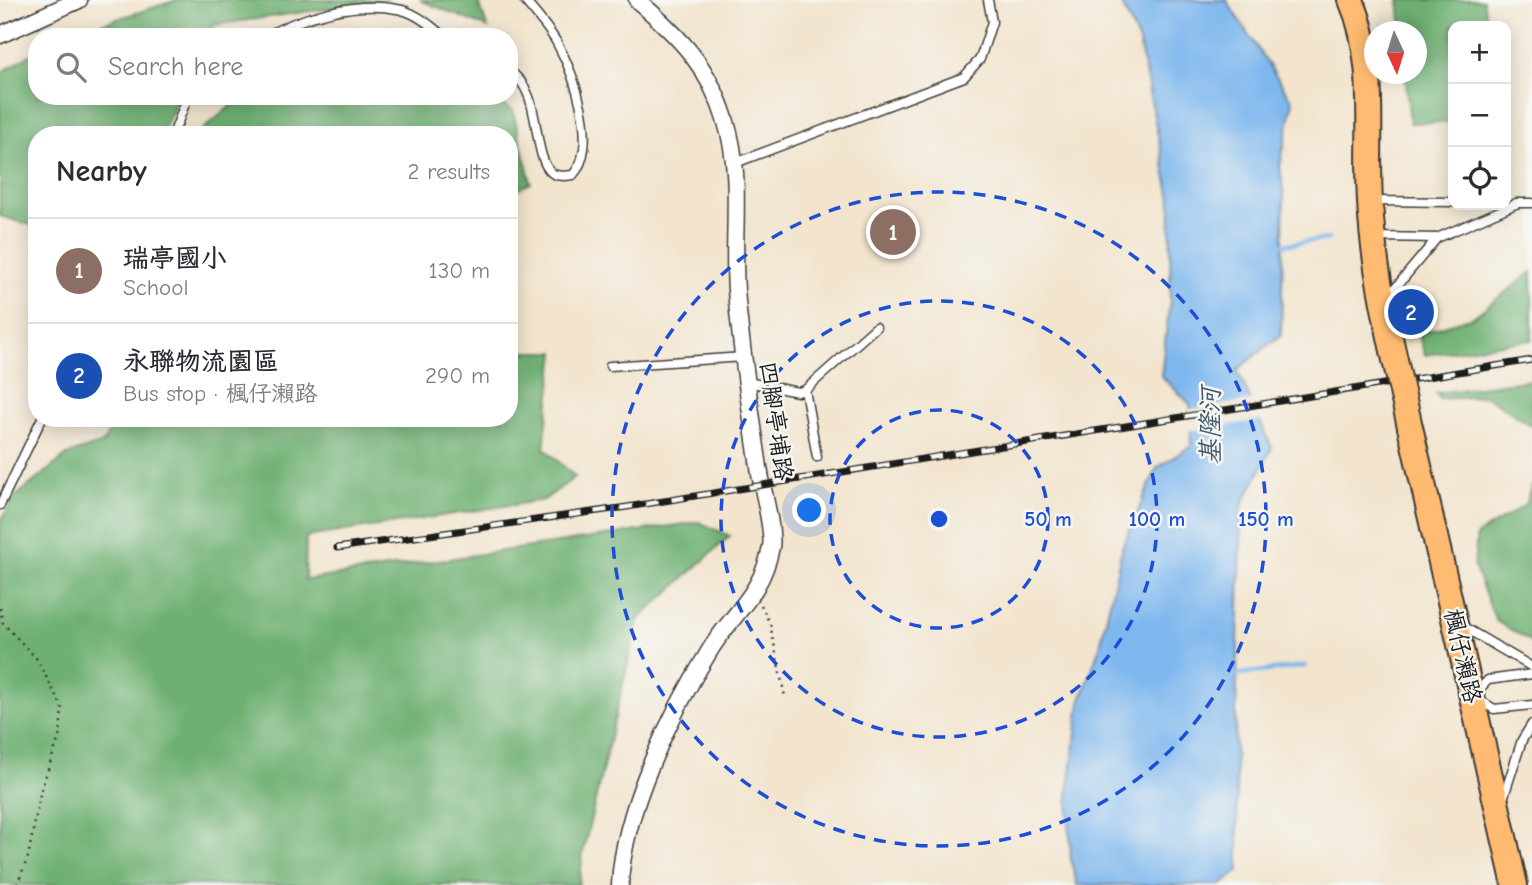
<!DOCTYPE html>
<html lang="en">
<head>
<meta charset="utf-8">
<style>
  :root { --surface:#fff; --page:#f2f2f3; --text:#2b2b33; --muted:#7c7c81; --line:#e1e1e2; --accent:#0b8043 }
  body { margin:0; font-family:"Comic Neue","LXGW WenKai TC",sans-serif; background:var(--page); color:var(--text) }
  .controls { position:absolute; right:21px; top:21px; display:grid; overflow:hidden; border-radius:14px; box-shadow:0 4px 18px #0003 }
  .controls button { width:63px; height:63px; display:grid; place-items:center; padding:0; border:0; border-bottom:2px solid var(--line); background:var(--surface); color:var(--text); font:35px sans-serif }
  .compass { position:absolute; left:1364px; top:21px; width:63px; height:63px; border-radius:50%; background:var(--surface); box-shadow:0 4px 18px #0003; rotate:176deg }
  .you { position:absolute; left:810px; top:511px; width:24px; height:24px; margin:-18px; border:5px solid #fff; border-radius:50%; background:#1a73e8; box-shadow:0 0 0 10px #1a73e833 }
  .badge { display:grid; place-items:center; width:46px; height:46px; border-radius:50%; background:var(--accent); color:#fff; font-size:23px; font-weight:700 }
  .pin { position:absolute; translate:-50% -50%; border:4px solid #fff; box-shadow:0 2px 7px #0006 }
  .list { margin:0; padding:0; list-style:none }
  h2 { display:flex; justify-content:space-between; align-items:center; height:91px; margin:0; padding:0 28px; font-size:30px }
  h2 small { font-size:23px; font-weight:400; color:var(--muted) }
  .list li { display:grid; grid-template-columns:46px 1fr auto; gap:21px; align-items:center; box-sizing:border-box; height:105px; padding:0 28px; border-top:2px solid var(--line) }
  .list b { display:block; font-size:26px; white-space:nowrap }
  .list p { margin:0; font-size:23px; white-space:nowrap; color:var(--muted) }
  .list em { font-size:23px; font-style:normal; color:var(--muted) }
  .icon { flex:none; width:38px; height:38px; fill:none; stroke:currentColor; stroke-width:2; stroke-linecap:round; stroke-linejoin:round }
  .map { position:relative; flex:none; width:1532px; height:885px; overflow:hidden }
  .search { position:absolute; background:var(--surface); box-shadow:0 4px 18px #0003; left:28px; top:28px; width:490px; height:77px; display:flex; align-items:center; gap:18px; box-sizing:border-box; padding:0 24px; border-radius:28px; color:var(--muted); font-size:26px }
  .panel { position:absolute; background:var(--surface); box-shadow:0 4px 18px #0003; left:28px; top:126px; width:490px; height:301px; border-radius:28px }
  .map>svg:first-child { display:block }
</style>
</head>
<body>
<div class="map">
<svg width="1532" height="885" viewBox="0 0 1532 885">
  <rect width="100%" height="100%" fill="#f6f6f2"/>
  <filter id="ink" filterUnits="userSpaceOnUse"><feTurbulence type="fractalNoise" baseFrequency=".0143" numOctaves="2"/><feDisplacementMap in="SourceGraphic" scale="14" xChannelSelector="R" yChannelSelector="G"/><feConvolveMatrix kernelMatrix="1 2 1 2 8 2 1 2 1" color-interpolation-filters="sRGB"/></filter>
  <filter id="wash" filterUnits="userSpaceOnUse"><feTurbulence type="fractalNoise" baseFrequency=".00686" numOctaves="4" result="noise"/><feDisplacementMap in="SourceGraphic" scale="28" xChannelSelector="R" yChannelSelector="G"/><feGaussianBlur stdDeviation="1.57" result="paint"/><feColorMatrix in="noise" values="0 0 0 0 0 0 0 0 0 0 0 0 0 0 0 0 0 1.4 0 .05"/><feComposite in="paint" operator="in"/></filter>
  <g filter="url(#wash)">
    <rect width="100%" height="100%" fill="#f2e4cd"/>
    <g fill="#6eb072" stroke="#456647" stroke-width="2">
      <path d="M177 0H389L214 25 208 37H60Z"/>
      <path d="M420 0H477L488 28Z"/>
      <path d="M1399 0H1483L1488 26H1453V122L1410 123 1405 74H1416V32L1402 31Z"/>
      <path d="M37 51V96H180L161 135H37V227L0 216V73Z"/>
      <path d="M243 96H489L513 111 531 183 509 193V135H196Z"/>
      <path d="M1532 272V340L1425 355 1418 334 1473 317Z"/>
      <path d="M509 352H555L544 448 575 477 544 500 306 537 305 580 699 522 730 536 638 620 583 852 579 885H0V522L15 497 67 455 103 443 117 418H509Z"/>
      <path d="M1532 380V426L1486 396 1440 399 1436 393Z"/>
      <path d="M1532 484V642L1496 621 1474 566 1477 535 1525 505Z"/>
    </g>
    <path fill="#7eb7ee" stroke="#4d6a85" stroke-width="2" d="M1120 0H1226L1293 102 1280 166 1284 197 1281 335 1237 370 1272 448 1242 505 1235 747 1239 871 1220 885H1077L1071 860 1068 795 1080 703 1100 646 1123 545 1157 468 1191 446 1190 404 1161 376 1170 300 1171 199 1139 42Z"/>
    <path fill="#f2e4cd" d="M1254 400 1263 420 1187 431V410Z"/>
    <g fill="none" stroke-linecap="round" stroke-linejoin="round">
      <g stroke="#7eb7ee" stroke-width="4.5">
        <path d="M1280 245 1328 239"/>
        <path d="M1233 675 1305 666"/>
      </g>
    </g>
  </g>
  <g filter="url(#ink)">
    <g fill="none" stroke-linecap="round" stroke-linejoin="round">
      <g stroke="#3c3a37" stroke-width="11">
        <g id="lane">
          <path d="M264 37C301 17 353 1 397 9 413 11 432 26 444 37"/>
          <path d="M509 71C544 91 530 155 552 173 558 177 566 176 573 175 600 144 574 74 557 43 548 27 535 13 524 0"/>
          <path d="M173 135 188 96"/>
          <path d="M735 163 964 77 980 59 992 22 988 0"/>
          <path d="M1372 201 1453 202"/>
          <path d="M1516 203H1532"/>
          <path d="M1375 237 1437 238"/>
          <path d="M1388 297 1437 238 1518 203"/>
          <path d="M610 366 744 357"/>
          <path d="M747 382 798 392 805 390 876 327"/>
          <path d="M805 390 817 457"/>
          <path d="M0 505 42 418"/>
          <path d="M1462 626 1532 667"/>
          <path d="M1532 674 1488 680 1473 696 1494 709 1532 705"/>
          <path d="M1503 799 1522 740 1532 724"/>
        </g>
      </g>
      <g stroke="#3c3a37" stroke-width="19">
        <g id="street">
          <path d="M0 35 79 0"/>
          <path d="M620 885C623 810 671 713 710 650 733 613 762 594 771 547 774 532 763 491 760 474 751 413 741 351 736 290 732 234 743 176 726 122 709 66 680 37 637 0"/>
        </g>
      </g>
      <g stroke="#3c3a37" stroke-width="28">
        <g id="primary">
          <path d="M1351 0C1378 62 1366 135 1370 202 1373 258 1383 306 1395 360"/>
          <path d="M1410 427 1515 885"/>
        </g>
      </g>
      <g stroke="#3c3a37" stroke-width="2.5" stroke-dasharray="2 5" stroke-linecap="butt">
        <path d="M761 605 770 624 785 697"/>
        <path d="M0 608 3 623 36 658 62 707 60 734 41 790 28 857 17 885"/>
      </g>
      <use href="#lane" stroke="#fff" stroke-width="8"/>
      <use href="#street" stroke="#fff" stroke-width="16"/>
      <use href="#primary" stroke="#febb71" stroke-width="24"/>
      <g stroke="#1c1c1c" stroke-width="7">
        <path id="rail" d="M337 548 627 507 1532 360"/>
      </g>
      <use href="#rail" stroke="#f6f6f2" stroke-width="4.5" stroke-dasharray="13" stroke-linecap="butt"/>
      <g stroke="#3c3a37" stroke-width="28" stroke-linecap="butt">
        <path id="primary-bridge" d="M1395 360 1410 427"/>
      </g>
      <use href="#primary-bridge" stroke="#febb71" stroke-width="24"/>
    </g>
  </g>
  <g fill="none" stroke="#1d4ed8" stroke-width="3.5" stroke-dasharray="12 9">
    <circle cx="939" cy="519" r="109"/>
    <circle cx="939" cy="519" r="218"/>
    <circle cx="939" cy="519" r="327"/>
  </g>
  <g text-anchor="middle" dominant-baseline="central" stroke-width="5" stroke-linejoin="round" paint-order="stroke">
    <g font-size="24" fill="#1c1c1c" stroke="#f6f6f2">
      <text transform="translate(776 421) rotate(82)">四腳亭埔路</text>
      <text transform="translate(1463 656) rotate(77)">楓仔瀨路</text>
    </g>
    <g font-size="26" font-style="italic" fill="#435a70" stroke="#f6f6f2">
      <text transform="translate(1211 426) rotate(-90)">基隆河</text>
    </g>
  </g>
  <circle cx="939" cy="519" r="10" fill="#1d4ed8" stroke="#f6f6f2" stroke-width="3.5"/>
  <g font-size="21" text-anchor="middle" font-weight="bold" fill="#1d4ed8" stroke="#f6f6f2" stroke-width="5" stroke-linejoin="round" paint-order="stroke">
    <text x="1048" y="526">50 m</text>
    <text x="1157" y="526">100 m</text>
    <text x="1266" y="526">150 m</text>
  </g>
</svg>
<div class="controls">
<button>+</button>
<button>−</button>
<button><svg class="icon" aria-label="locate" viewBox="0 0 24 24"><circle cx="12" cy="12" r="6"/><path d="M12 2v4M12 18v4M2 12h4M18 12h4"/></svg></button>
</div>
<svg class="compass" viewBox="-18 -18 36 36"><path d="M0-13l5 13h-10z" fill="#e53935"/><path d="M0 13l5-13h-10z" fill="#7c7c81"/></svg>
<div class="you"></div>
<div class="pin badge" style="left:893px;top:232px;background:#8d6e63">1</div>
<div class="pin badge" style="left:1411px;top:312px;background:#1a4fb4">2</div>
<div class="search"><svg class="icon" aria-label="search" viewBox="0 0 24 24"><circle cx="10" cy="10" r="6"/><path d="M15 15l6 6"/></svg>Search here</div>
<section class="panel">
<h2>Nearby<small>2 results</small></h2>
<ul class="list">
<li><span class="badge" style="background:#8d6e63">1</span><div><b>瑞亭國小</b><p>School</p></div><em>130 m</em></li>
<li><span class="badge" style="background:#1a4fb4">2</span><div><b>永聯物流園區</b><p>Bus stop · 楓仔瀨路</p></div><em>290 m</em></li>
</ul>
</section>
</div>
</body>
</html>
